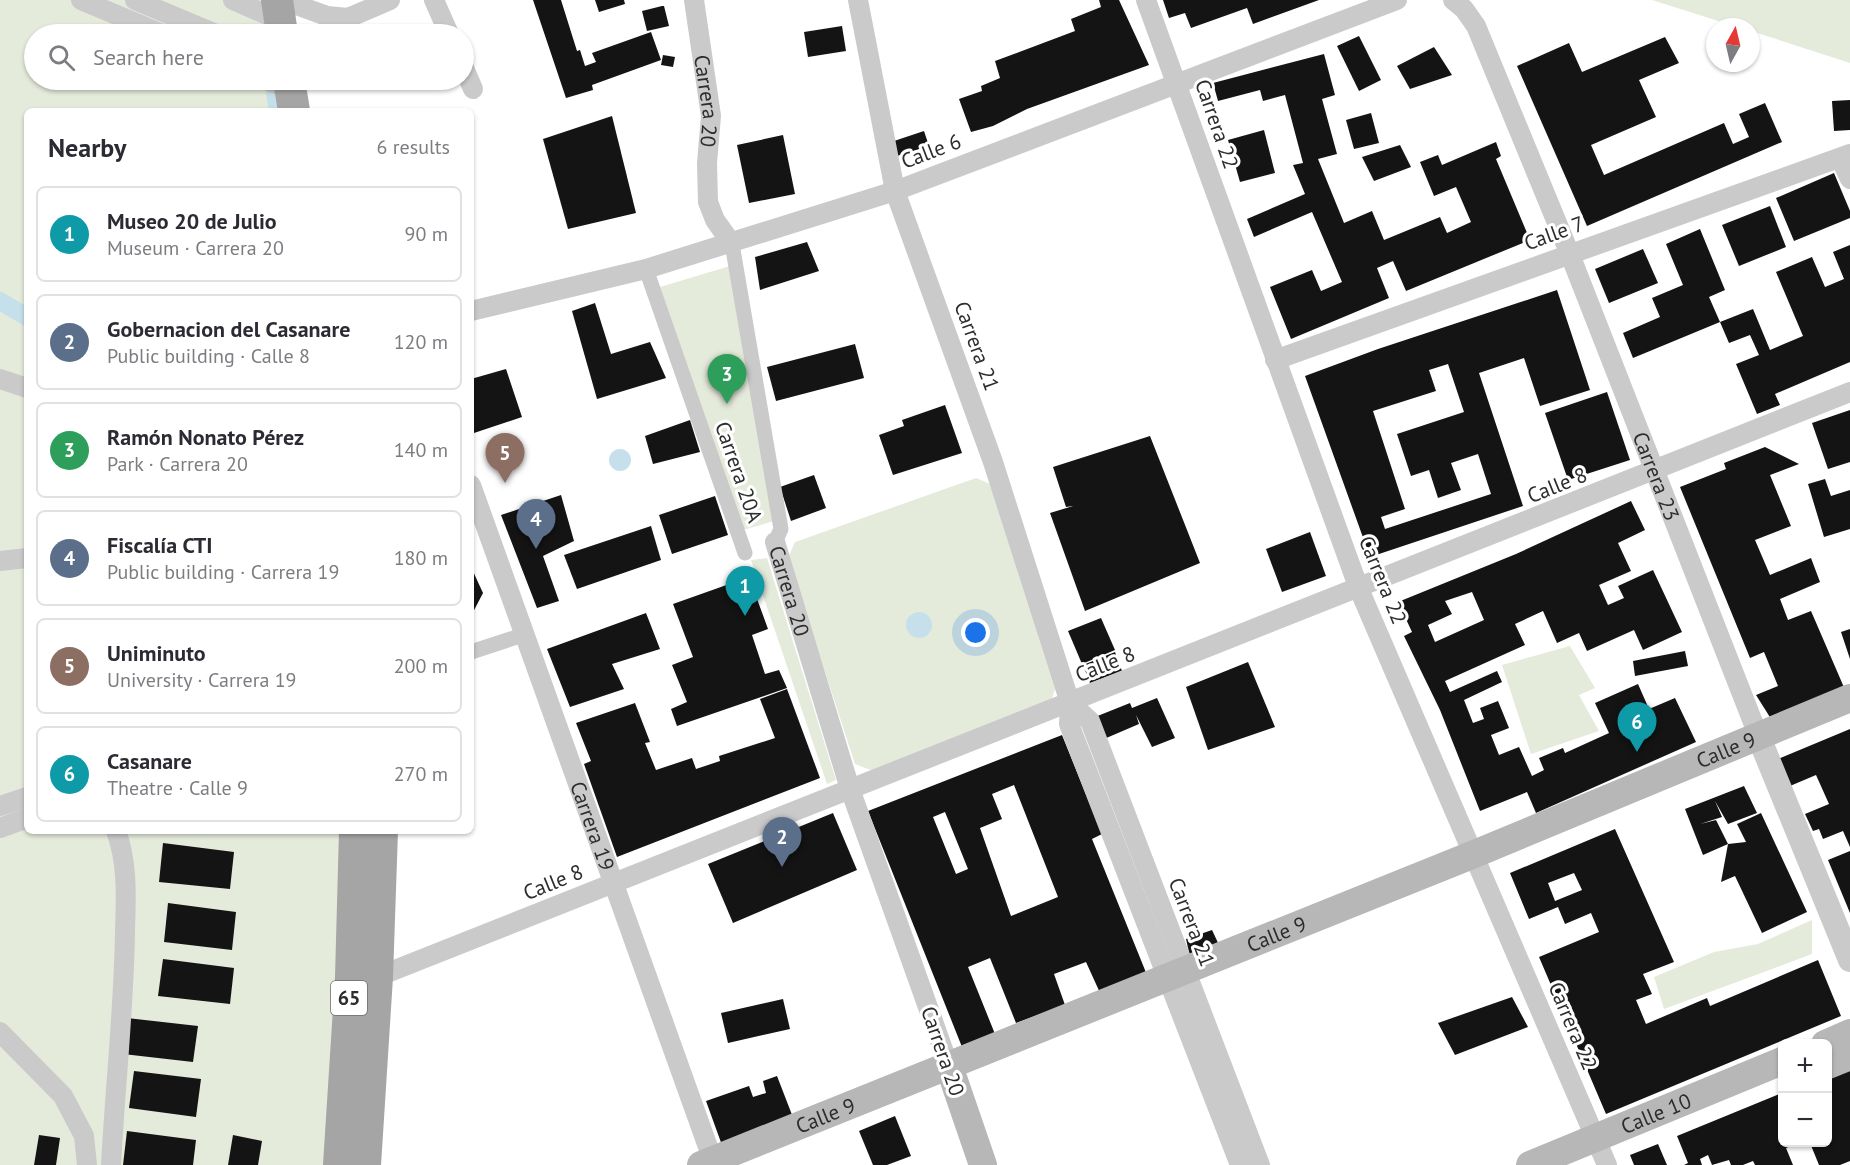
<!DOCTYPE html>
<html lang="en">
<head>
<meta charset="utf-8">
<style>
  :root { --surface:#fff; --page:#f2f2f3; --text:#2b2b33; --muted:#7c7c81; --line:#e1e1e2; --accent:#e52e4e }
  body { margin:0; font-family:"PT Sans",sans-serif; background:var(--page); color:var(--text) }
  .controls { position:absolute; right:18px; bottom:18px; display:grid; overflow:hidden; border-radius:9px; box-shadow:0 2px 4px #0004 }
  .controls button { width:54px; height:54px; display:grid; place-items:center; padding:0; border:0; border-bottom:2px solid var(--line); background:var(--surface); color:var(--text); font:30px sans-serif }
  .compass { position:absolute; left:1706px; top:18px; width:54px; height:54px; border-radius:50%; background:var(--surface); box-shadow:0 2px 4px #0004; rotate:8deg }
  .you { position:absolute; left:976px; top:633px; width:21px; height:21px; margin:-15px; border:4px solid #fff; border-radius:50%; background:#1a73e8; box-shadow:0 0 0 9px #1a73e833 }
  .badge { display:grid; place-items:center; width:39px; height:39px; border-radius:50%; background:var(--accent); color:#fff; font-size:20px; font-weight:700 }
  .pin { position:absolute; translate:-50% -50px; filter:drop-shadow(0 2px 3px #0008) }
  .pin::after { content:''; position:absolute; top:32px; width:21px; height:18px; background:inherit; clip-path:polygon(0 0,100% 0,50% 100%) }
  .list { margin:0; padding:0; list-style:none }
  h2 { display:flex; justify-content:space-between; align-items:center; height:78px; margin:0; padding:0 24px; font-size:26px }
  h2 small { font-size:20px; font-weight:400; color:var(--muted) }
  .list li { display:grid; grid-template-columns:39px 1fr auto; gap:18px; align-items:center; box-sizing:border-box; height:96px; margin:0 12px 12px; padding:0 12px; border:2px solid var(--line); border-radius:9px }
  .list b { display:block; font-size:22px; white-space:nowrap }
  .list p { margin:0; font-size:20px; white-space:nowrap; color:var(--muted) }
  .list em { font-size:20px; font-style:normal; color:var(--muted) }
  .icon { flex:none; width:33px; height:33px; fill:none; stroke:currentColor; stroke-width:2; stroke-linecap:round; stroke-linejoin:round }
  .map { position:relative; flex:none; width:1850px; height:1165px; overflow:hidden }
  .search { position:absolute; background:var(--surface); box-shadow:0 2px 4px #0004; left:24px; top:24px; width:450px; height:66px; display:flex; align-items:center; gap:15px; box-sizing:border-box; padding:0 21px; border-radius:33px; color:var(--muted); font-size:22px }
  .panel { position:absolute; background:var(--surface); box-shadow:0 2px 4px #0004; left:24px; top:108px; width:450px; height:726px; border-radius:9px }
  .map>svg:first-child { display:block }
</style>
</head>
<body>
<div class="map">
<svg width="1850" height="1165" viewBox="0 0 1850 1165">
  <rect width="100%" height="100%" fill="#fff"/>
  <g fill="#e5ebdb">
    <path d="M0 0H288L293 34H34V80H300L305 111H27V831H379L361 1165H0Z"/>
    <path d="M1652 0H1850V63L1751 31V27H1737Z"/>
    <path d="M730 266 774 521 743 530 660 287Z"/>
    <path d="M976 478 990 484 1055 689 1052 699 873 771 855 764 788 558 795 542Z"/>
    <path d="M767 558 836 780 827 784 751 560Z"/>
    <path d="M1570 646 1595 688 1579 695 1599 731 1531 754 1502 665Z"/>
    <path d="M1812 920V954L1664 1009 1654 977 1714 952 1758 944Z"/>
  </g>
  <g fill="#c6e0eb">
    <circle cx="620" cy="460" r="11"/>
    <circle cx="919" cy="625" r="13"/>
  </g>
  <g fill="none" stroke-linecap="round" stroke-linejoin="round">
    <g stroke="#c6e0eb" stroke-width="18">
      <path d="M273 80 278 111"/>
      <path d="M0 301 27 317"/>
    </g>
  </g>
  <g fill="#141414" fill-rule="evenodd">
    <path d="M533 0H561L577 51 580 50 585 66 596 62 592 53 651 32 661 60 592 85 593 90 566 98Z"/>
    <path d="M595 0H624L625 4 599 12Z"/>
    <path d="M1099 0H1119L1149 65 1027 109 993 126 971 132 959 99 982 91 981 86 1000 78 995 61 1075 31 1071 19 1101 7Z"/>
    <path d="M1163 0H1319L1253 24 1247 8 1191 28 1185 13 1169 18Z"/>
    <path d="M662 6H664L669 26 647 31 642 11Z"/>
    <path d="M842 26 846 51 808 57 804 32Z"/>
    <path d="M1359 36 1381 80 1359 91 1337 46Z"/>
    <path d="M1665 37 1679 63 1639 80 1656 117 1591 145 1604 175 1724 123 1733 144 1749 137 1739 114 1765 103 1782 142 1587 226 1517 66 1569 43 1582 72Z"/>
    <path d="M1434 47 1452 75 1410 89 1397 66Z"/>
    <path d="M1324 54 1335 95 1322 99 1337 154 1318 159 1344 223 1372 211 1384 240 1440 217 1447 233 1471 222 1456 187 1434 196 1420 162 1438 155 1442 165 1496 142 1501 156 1496 159 1530 240 1406 291 1393 261 1377 268 1389 298 1291 339 1270 287 1312 270 1321 291 1342 282 1312 212 1254 237 1247 219 1305 194 1293 165 1303 163 1285 95 1263 101 1260 90 1218 101 1213 83Z"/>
    <path d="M663 55 675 57 673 67 661 65Z"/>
    <path d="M1850 100V130L1834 131 1832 101Z"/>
    <path d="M1371 113 1379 143 1354 149 1346 120Z"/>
    <path d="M612 116 636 213 568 229 543 139Z"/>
    <path d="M1264 130 1275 173 1240 182 1228 140Z"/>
    <path d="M924 131 929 146 897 156 894 141Z"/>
    <path d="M783 135 795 194 749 203 737 145Z"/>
    <path d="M1400 145 1411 167 1374 181 1362 157Z"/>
    <path d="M1834 173 1850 211V218L1794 241 1776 198Z"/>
    <path d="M1770 206 1786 247 1739 266 1722 225Z"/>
    <path d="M1700 229 1725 290 1709 297 1720 322 1753 309 1770 350 1803 336 1776 272 1812 257 1825 287 1844 279 1833 252 1850 245V362L1775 394 1780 405 1757 414 1736 364 1759 355 1750 335 1729 343 1720 322 1633 358 1623 333 1660 317 1652 298 1683 285 1666 244Z"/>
    <path d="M807 242 819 271 760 290 755 257Z"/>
    <path d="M1643 249 1658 283 1609 303 1595 269Z"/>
    <path d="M1557 290 1590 390 1540 406 1524 358 1479 373 1523 506 1370 557 1305 376 1378 349ZM1448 364 1464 412 1397 434 1411 476 1429 470 1438 498 1461 490 1451 463 1478 454 1491 494 1385 529 1381 517 1405 509 1373 411 1436 391 1429 370Z"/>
    <path d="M595 303 611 354 650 342 666 378 597 399 572 311Z"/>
    <path d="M855 344 864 378 776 401 767 367Z"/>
    <path d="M506 369 522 417 471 434V379Z"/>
    <path d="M1607 392 1630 460 1568 480 1545 413Z"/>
    <path d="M945 405 962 453 893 475 879 435 904 426 902 420Z"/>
    <path d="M1850 410V462L1828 469 1812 423Z"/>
    <path d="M690 420 700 452 653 464 645 436Z"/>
    <path d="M1150 436 1200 563 1085 611 1050 513 1073 506 1066 507 1053 467Z"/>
    <path d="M1765 447 1799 464 1770 475 1791 526 1755 540 1770 575 1811 558 1820 582 1780 599 1788 620 1811 611 1846 692 1773 722 1756 695 1778 686 1764 652 1750 658 1680 487 1726 469 1724 463Z"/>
    <path d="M814 475 826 508 791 521 780 487Z"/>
    <path d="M1825 479 1831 496 1850 490V529L1824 537 1808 484Z"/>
    <path d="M561 495 574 541 543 556 559 601 537 608 501 515Z"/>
    <path d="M715 496 728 535 672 554 659 515Z"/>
    <path d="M1631 501 1645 530 1618 543 1631 571 1599 585 1608 605 1624 598 1618 586 1653 570 1682 632 1643 650 1634 630 1587 651 1579 633 1557 643 1543 611 1515 624 1525 645 1445 681 1450 692 1497 671 1502 682 1464 700 1473 723 1484 719 1480 708 1498 701 1509 728 1491 735 1499 755 1519 747 1532 776 1544 770 1539 758 1563 748 1565 753 1609 733 1595 703 1638 684 1649 709 1675 698 1696 742 1536 813 1527 792 1480 811 1440 710 1404 636 1412 632 1398 602 1516 554ZM1472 592 1484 620 1435 642 1428 625 1452 614 1445 601Z"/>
    <path d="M651 526 661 560 577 589 564 555Z"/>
    <path d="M1310 532 1326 576 1282 592 1266 549Z"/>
    <path d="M471 567 483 593 471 616Z"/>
    <path d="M749 577 768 629 752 635 765 674 779 670 787 688 677 726 671 709 687 702 672 665 693 657 673 604Z"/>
    <path d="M646 613 660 649 612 664 624 689 570 707 547 649Z"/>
    <path d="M1101 618 1115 650 1082 664 1068 631Z"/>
    <path d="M1850 629V659L1841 632Z"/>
    <path d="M1685 651 1688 666 1635 676 1633 661Z"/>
    <path d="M1115 652 1122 671 1090 683 1083 665Z"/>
    <path d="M1248 662 1275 727 1208 750 1186 687Z"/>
    <path d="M787 689 820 778 617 857 584 764 591 761 576 723 635 703 650 742 645 743 656 770 692 758 696 769 720 761 719 756 775 738 760 699Z"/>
    <path d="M1157 698 1175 738 1152 747 1136 715 1139 724 1104 739 1095 717 1130 703 1132 708Z"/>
    <path d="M1850 729V847L1843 831 1823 839 1819 829 1813 831 1805 814 1829 804 1816 775 1790 786 1778 759Z"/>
    <path d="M1062 735 1102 834 1092 839 1147 975 1101 995 1086 962 1054 974 1065 1005 1016 1023 990 958 968 967 995 1034 962 1047 868 811ZM1014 785 1058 897 1011 916 980 828 1002 819 992 794ZM945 812 968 869 956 874 933 817Z"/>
    <path d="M1744 786 1757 813 1728 824 1715 801 1722 817 1700 824 1716 820 1728 844 1746 842 1737 824 1761 813 1807 912 1762 933 1735 876 1721 882 1728 844 1703 855 1685 809Z"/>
    <path d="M833 813 857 870 733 923 708 864Z"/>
    <path d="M1615 829 1674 962 1643 974 1652 994 1636 1000 1646 1024 1707 998 1710 1006 1818 960 1841 1016 1606 1114 1539 957 1599 932 1591 913 1565 924 1558 907 1529 919 1510 873ZM1574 873 1582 890 1555 901 1548 883Z"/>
    <path d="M163 843 234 852 230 889 159 882Z"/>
    <path d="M1850 851V913L1828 860Z"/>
    <path d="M168 903 236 912 232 950 164 942Z"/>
    <path d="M1212 930 1220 947 1191 961 1186 939Z"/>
    <path d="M163 959 234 968 230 1004 158 996Z"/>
    <path d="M1512 997 1528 1027 1455 1055 1438 1023Z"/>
    <path d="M783 999 790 1029 728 1043 721 1013Z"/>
    <path d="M127 1018 198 1026 193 1062 123 1054Z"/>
    <path d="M1850 1066V1161L1840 1165H1819L1810 1143 1828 1142V1075Z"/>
    <path d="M134 1071 201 1079 196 1117 129 1108Z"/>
    <path d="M777 1076 794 1120 723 1148 706 1101 749 1086 753 1097 766 1093 763 1081Z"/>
    <path d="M1782 1093V1143H1798L1786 1148 1793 1165H1755L1753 1161 1743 1165H1731L1729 1160 1712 1165 1708 1155 1700 1159 1702 1165H1684L1688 1163 1677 1136Z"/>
    <path d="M895 1116 911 1156 887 1165H873L859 1131Z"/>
    <path d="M127 1131 196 1140 193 1165H123Z"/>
    <path d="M39 1135 60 1138 56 1165H34Z"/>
    <path d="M233 1135 262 1141 258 1165H228Z"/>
    <path d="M1658 1144 1667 1165H1634L1630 1155Z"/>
  </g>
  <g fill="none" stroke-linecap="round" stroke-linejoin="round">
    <g stroke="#cacaca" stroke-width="15">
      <path d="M732 244 781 529 775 542"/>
      <path d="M646 269 745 553"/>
      <path d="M471 652 523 635"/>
    </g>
    <g stroke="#cacaca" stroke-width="20">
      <path d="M81 0 162 34"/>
      <path d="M135 0 216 34"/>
      <path d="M233 0 279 20"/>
      <path d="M283 0 327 16 348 18 390 0"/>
      <path d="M434 0 449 34"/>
      <path id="s1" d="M694 0 711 116 707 163 708 202 715 220 732 244"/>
      <path d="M858 0 895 191 993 462 1070 703 1069 724 1240 1165"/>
      <path d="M1146 0 1359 589 1607 1165"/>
      <path id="s2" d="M1453 0 1464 9 1476 26 1569 252 1758 735"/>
      <path d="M464 68 473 89"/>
      <path d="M267 80 291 90"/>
      <path d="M1840 158 1850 179"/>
      <path d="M471 311 646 269 895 191 1397 0"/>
      <path d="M1275 360 1850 154"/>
      <path d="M0 379 27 388"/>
      <path id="s3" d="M471 485 713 1161"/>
      <path id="s4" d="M775 542 850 789 949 1066"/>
      <path d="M0 561 27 558"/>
      <path d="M1070 703 1090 721 1260 1165"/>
      <path d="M0 806 27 797"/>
      <path d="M0 828 27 818"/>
      <path d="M368 977H377L1850 392"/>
      <path d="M0 1032 63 1096 84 1136 87 1165"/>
      <path d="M111 1165C115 1087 124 1009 125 931 126 898 128 863 116 831"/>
    </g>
    <path stroke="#cacaca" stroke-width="24" d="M1758 735 1850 960"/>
    <g stroke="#b7b7b7" stroke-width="28">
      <path d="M1825 1044 1850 1033"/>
      <path d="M1828 1065 1850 1056"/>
      <path d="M949 1066 983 1165"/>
      <path id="s5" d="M701 1165 1472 855 1850 698"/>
      <path id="s6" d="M1530 1165 1782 1061"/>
    </g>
    <g stroke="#a5a5a5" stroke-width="32">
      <path d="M277 0 282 34"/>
      <path d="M289 80 294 111"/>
      <path d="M339 1165 351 977 355 831"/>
      <path d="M365 1165 377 977 382 831"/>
    </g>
  </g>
  <g text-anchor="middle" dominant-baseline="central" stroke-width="6" stroke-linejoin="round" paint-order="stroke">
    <rect fill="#fff" stroke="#6c6c6c" stroke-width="1.5" x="331" y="981" width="36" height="34" rx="4.5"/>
    <g font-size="20" font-weight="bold" fill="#2d2d2d">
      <text x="349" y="998">65</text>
    </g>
    <g font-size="21" fill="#2d2d2d" stroke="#fff">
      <text stroke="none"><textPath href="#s1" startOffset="102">Carrera 20</textPath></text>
      <text transform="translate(1217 124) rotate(71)">Carrera 22</text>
      <text transform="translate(931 151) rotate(-21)">Calle 6</text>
      <text transform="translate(1554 233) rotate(-20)">Calle 7</text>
      <text transform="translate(977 346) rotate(70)">Carrera 21</text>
      <text transform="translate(739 472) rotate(71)">Carrera 20A</text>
      <text stroke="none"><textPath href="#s2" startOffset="520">Carrera 23</textPath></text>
      <text transform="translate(1557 485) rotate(-22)">Calle 8</text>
      <text transform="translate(1383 580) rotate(68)">Carrera 22</text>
      <text stroke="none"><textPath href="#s4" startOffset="51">Carrera 20</textPath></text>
      <text transform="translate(1105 664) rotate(-22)">Calle 8</text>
      <text stroke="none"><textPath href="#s5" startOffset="1106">Calle 9</textPath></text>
      <text stroke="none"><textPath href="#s3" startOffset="362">Carrera 19</textPath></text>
      <text transform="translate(553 882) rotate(-22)">Calle 8</text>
      <text transform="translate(1192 922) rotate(69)">Carrera 21</text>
      <text stroke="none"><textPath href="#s5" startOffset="620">Calle 9</textPath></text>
      <text transform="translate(1573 1026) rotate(67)">Carrera 22</text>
      <text transform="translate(943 1051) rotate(71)">Carrera 20</text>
      <text stroke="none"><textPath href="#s6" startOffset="136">Calle 10</textPath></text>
      <text stroke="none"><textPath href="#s5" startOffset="134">Calle 9</textPath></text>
    </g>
  </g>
</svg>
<div class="controls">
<button>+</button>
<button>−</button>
</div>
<svg class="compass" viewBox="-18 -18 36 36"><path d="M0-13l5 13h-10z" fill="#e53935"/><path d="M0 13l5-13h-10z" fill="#7c7c81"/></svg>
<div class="you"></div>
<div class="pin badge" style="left:745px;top:616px;background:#0f9aa8">1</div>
<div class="pin badge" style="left:782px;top:867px;background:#5c6f8a">2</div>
<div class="pin badge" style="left:727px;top:404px;background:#2e9e5b">3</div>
<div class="pin badge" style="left:536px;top:549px;background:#5c6f8a">4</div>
<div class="pin badge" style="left:505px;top:483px;background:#8d6e63">5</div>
<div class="pin badge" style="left:1637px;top:752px;background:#0f9aa8">6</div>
<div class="search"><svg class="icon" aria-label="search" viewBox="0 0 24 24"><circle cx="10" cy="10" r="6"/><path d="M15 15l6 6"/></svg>Search here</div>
<section class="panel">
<h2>Nearby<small>6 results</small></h2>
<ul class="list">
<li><span class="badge" style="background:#0f9aa8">1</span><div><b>Museo 20 de Julio</b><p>Museum · Carrera 20</p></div><em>90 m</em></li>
<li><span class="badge" style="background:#5c6f8a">2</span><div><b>Gobernacion del Casanare</b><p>Public building · Calle 8</p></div><em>120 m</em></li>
<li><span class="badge" style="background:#2e9e5b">3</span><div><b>Ramón Nonato Pérez</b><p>Park · Carrera 20</p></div><em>140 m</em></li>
<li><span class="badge" style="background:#5c6f8a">4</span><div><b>Fiscalía CTI</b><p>Public building · Carrera 19</p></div><em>180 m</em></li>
<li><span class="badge" style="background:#8d6e63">5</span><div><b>Uniminuto</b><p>University · Carrera 19</p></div><em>200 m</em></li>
<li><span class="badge" style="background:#0f9aa8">6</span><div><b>Casanare</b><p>Theatre · Calle 9</p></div><em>270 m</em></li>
</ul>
</section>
</div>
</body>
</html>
